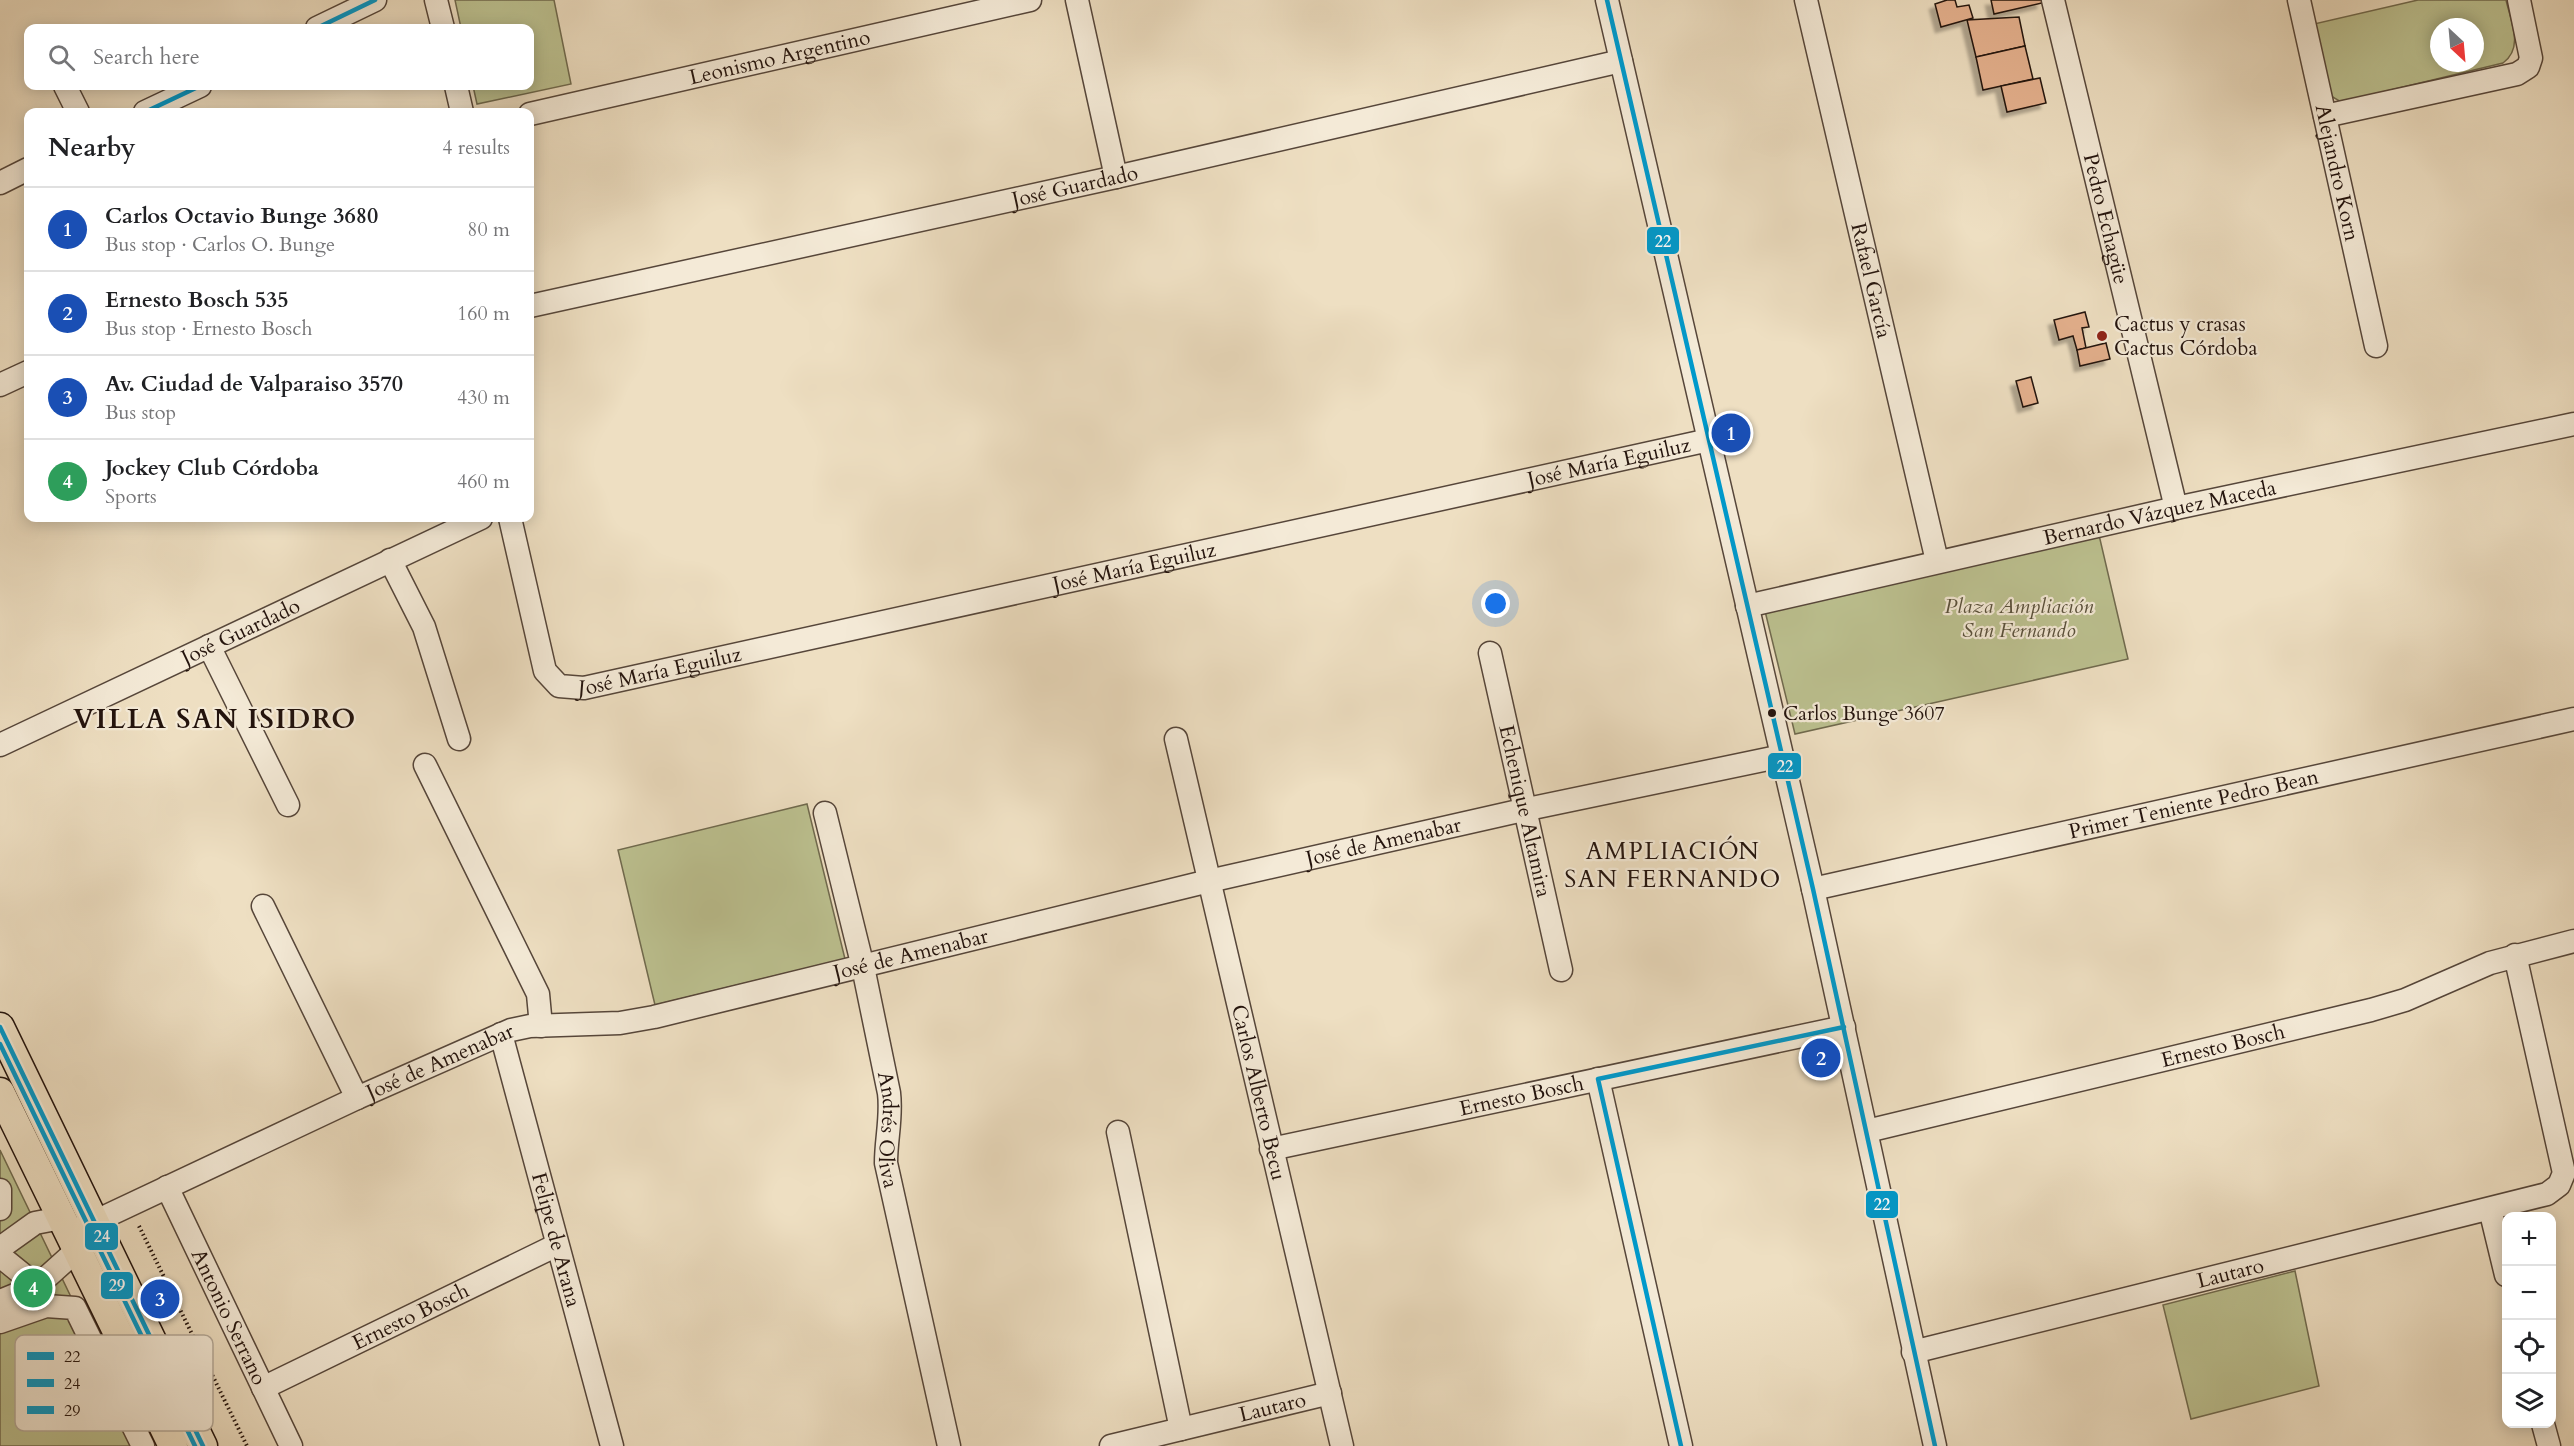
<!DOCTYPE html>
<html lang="en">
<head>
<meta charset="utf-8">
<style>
  :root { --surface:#fff; --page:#f6f6f6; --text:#202124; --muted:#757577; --line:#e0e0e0; --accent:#0f766e }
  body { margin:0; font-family:Cardo,serif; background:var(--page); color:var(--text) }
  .controls { position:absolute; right:18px; bottom:18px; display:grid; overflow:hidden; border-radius:12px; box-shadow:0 3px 15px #0003 }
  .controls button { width:54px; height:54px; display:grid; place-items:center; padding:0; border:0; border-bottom:2px solid var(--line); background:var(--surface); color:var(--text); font:30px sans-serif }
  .compass { position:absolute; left:2430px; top:18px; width:54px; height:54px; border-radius:50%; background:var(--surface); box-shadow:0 3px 15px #0003; rotate:154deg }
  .you { position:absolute; left:1496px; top:604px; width:21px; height:21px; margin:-15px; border:4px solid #fff; border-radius:50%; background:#1a73e8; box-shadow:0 0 0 9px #1a73e833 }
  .badge { display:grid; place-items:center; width:39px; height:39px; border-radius:50%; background:var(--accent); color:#fff; font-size:20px; font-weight:700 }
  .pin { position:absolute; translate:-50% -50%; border:3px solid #fff; box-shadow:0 2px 6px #0006 }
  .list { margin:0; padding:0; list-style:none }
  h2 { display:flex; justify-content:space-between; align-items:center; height:78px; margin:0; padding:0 24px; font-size:26px }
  h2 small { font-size:20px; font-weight:400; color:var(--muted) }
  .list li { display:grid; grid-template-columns:39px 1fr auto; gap:18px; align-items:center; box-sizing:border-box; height:84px; padding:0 24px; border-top:2px solid var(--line) }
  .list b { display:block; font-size:22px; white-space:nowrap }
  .list p { margin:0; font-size:20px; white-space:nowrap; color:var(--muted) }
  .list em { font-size:20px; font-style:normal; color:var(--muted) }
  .icon { flex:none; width:33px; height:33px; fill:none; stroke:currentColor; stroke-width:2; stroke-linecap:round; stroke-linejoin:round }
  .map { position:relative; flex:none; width:2574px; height:1446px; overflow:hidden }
  .search { position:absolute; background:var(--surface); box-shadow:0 3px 15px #0003; left:24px; top:24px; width:510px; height:66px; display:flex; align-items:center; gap:15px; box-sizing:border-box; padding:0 21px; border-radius:12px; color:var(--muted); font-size:22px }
  .panel { position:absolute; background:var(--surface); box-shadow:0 3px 15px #0003; left:24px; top:108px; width:510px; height:414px; border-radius:12px }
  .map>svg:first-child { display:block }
</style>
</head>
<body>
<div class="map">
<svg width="2574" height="1446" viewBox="0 0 2574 1446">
  <defs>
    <filter id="shadow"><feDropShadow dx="-5.5" dy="5.5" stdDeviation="1.5" flood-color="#0004"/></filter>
  </defs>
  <rect width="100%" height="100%" fill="#eedfc2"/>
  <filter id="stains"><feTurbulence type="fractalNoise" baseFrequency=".00333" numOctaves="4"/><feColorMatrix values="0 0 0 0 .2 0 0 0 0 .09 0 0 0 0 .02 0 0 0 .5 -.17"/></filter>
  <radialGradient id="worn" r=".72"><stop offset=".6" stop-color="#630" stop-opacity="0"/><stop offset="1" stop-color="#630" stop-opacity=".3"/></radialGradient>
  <g fill="#bcc190" stroke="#706a4e" stroke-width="1.5" fill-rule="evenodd">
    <path d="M455 0H554L571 84 477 104 473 86H530V28H461Z"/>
    <path d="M2418 0H2506C2511 22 2524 48 2503 63L2341 102 2331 96 2314 24ZM2439 27H2475V63H2439Z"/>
    <path d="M2099 535 2128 659 1795 734 1765 611Z"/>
    <path d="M807 804 845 959 655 1005 618 850Z"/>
    <path d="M0 1150 143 1446H0Z"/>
    <path d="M2295 1271 2319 1386 2191 1419 2163 1305Z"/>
  </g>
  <g fill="#e5b18e" stroke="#23130d" stroke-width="1.5" filter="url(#shadow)">
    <path d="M1947 0H1955L1957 7 1969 5 1973 18 1941 27 1935 4Z"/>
    <path d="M1991 0H2042V3L1994 14Z"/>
    <path d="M2019 17 2025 46 1976 57 1967 20Z"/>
    <path d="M2025 46 2033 79 1983 90 1976 57Z"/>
    <path d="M2040 78 2046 103 2007 112 2001 86Z"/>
    <path d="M2085 312 2089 327 2082 328 2086 348 2077 350 2073 336 2059 340 2054 320Z"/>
    <path d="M2106 343 2110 359 2080 366 2077 350Z"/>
    <path d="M2031 377 2038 403 2023 407 2016 381Z"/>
  </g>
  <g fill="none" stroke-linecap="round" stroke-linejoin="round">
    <g stroke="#56463a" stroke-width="25">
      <g id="minor">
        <path d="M436 0 443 28"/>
        <path d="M1077 0 1116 177"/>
        <path d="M1607 0 1813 889 1935 1446"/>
        <path id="s1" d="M1806 0 1937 561"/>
        <path id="s2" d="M2053 0 2176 508"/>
        <path id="s3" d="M2299 0 2376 346"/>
        <path d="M317 28 375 0"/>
        <path d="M65 86 78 112"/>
        <path d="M456 86 462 112"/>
        <path d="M145 112 200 86"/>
        <path id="s4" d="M530 114 1030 0"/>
        <path d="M2325 116 2517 74 2528 67 2531 58 2519 0"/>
        <path d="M0 183 28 169"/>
        <path id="s5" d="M530 306 1116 177 1621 61"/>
        <path d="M0 385 28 372"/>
        <path id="s6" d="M510 518 545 671 559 686 584 688 1709 440"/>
        <path d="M390 560 424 627 459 739"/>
        <path id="s7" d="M1747 606 2176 508 2574 424"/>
        <path d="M209 646 288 805"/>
        <path id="s8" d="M1490 653 1561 970"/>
        <path id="s9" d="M1176 739 1342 1446"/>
        <path id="s10" d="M0 745 481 518"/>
        <path d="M425 765 538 994 541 1026"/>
        <path id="s11" d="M825 813 863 967 889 1093C892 1117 886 1139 886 1163L949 1446"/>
        <path id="s12" d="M1813 889 2574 719"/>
        <path d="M263 906 357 1098"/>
        <path id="s13" d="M501 1034 612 1446"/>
        <path d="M1598 1079 1681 1446"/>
        <path id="s14" d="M1867 1131 2371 1010 2405 1000 2490 963 2574 941"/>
        <path d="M1118 1132 1181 1429"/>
        <path id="s15" d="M1271 1149 1844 1027"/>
        <path id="s16" d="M167 1187 291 1446"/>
        <path d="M0 1190V1209"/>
        <path d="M2490 1209 2506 1275"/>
        <path id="s17" d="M79 1229 357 1098 511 1030 530 1026 620 1023 654 1017 1209 881 1523 810 1782 756"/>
        <path d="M0 1248 35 1223 61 1218"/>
        <path d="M0 1256 37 1286"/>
        <path d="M0 1301 37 1286 77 1250"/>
        <path d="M0 1322 46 1306 75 1308 143 1446"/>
        <path id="s18" d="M1913 1352 2547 1194 2559 1185 2564 1173 2515 955"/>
        <path id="s19" d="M263 1388 557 1245"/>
        <path d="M2543 1424 2549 1446"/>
        <path id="s20" d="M1111 1446 1330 1393"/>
      </g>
    </g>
    <g stroke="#23130d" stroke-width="31">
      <g id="major">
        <path d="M0 1027 203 1446"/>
        <path d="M0 1092 173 1446"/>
      </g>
    </g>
    <path stroke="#23130d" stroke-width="4" stroke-dasharray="1.5 3" stroke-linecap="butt" d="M139 1226 247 1446"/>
    <use href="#minor" stroke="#f4ead7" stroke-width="22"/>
    <use href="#major" stroke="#eedfc2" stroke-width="28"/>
    <g stroke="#f4ead7" stroke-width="9">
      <g id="bus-1">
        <path d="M1607 0 1813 889 1935 1446"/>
        <path d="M317 28 375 0"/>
        <path d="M145 112 200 86"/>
        <path d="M1681 1446 1598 1079 1844 1027"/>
      </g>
    </g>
    <g stroke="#f4ead7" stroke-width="9">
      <path id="bus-2" d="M0 1027 203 1446"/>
    </g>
    <g stroke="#f4ead7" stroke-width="9">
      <path id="bus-3" d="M0 1044 195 1446"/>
    </g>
    <use href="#bus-1" stroke="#0099cb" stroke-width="4.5"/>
    <use href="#bus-2" stroke="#0099cb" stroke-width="4.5"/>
    <use href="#bus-3" stroke="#0099cb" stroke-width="4.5"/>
  </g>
  <circle fill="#8f2418" stroke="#f4ead7" stroke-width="2" cx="2102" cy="336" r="6"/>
  <circle fill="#23130d" stroke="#f4ead7" stroke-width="2" cx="1772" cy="713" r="5"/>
  <g text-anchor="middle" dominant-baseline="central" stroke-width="4.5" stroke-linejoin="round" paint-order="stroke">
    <g font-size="20" fill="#23130d" stroke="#f4ead7" text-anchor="start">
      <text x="1783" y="713">Carlos Bunge 3607</text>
    </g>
    <g font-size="21" fill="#23130d" stroke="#f4ead7">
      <text stroke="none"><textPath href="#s4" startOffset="256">Leonismo Argentino</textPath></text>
      <text stroke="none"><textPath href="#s3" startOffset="177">Alejandro Korn</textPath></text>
      <text stroke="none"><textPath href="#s5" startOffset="558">José Guardado</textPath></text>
      <text stroke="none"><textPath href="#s2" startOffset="225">Pedro Echagüe</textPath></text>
      <text stroke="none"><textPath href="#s1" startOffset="288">Rafael García</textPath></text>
      <text stroke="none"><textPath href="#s6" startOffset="1252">José María Eguiluz</textPath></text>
      <text stroke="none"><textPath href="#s7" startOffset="423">Bernardo Vázquez Maceda</textPath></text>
      <text stroke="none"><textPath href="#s6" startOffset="766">José María Eguiluz</textPath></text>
      <text stroke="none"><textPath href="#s10" startOffset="266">José Guardado</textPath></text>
      <text stroke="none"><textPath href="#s6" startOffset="280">José María Eguiluz</textPath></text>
      <text stroke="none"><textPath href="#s12" startOffset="390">Primer Teniente Pedro Bean</textPath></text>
      <text stroke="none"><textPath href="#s8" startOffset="162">Echenique Altamira</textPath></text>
      <text stroke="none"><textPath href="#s17" startOffset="1370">José de Amenabar</textPath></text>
      <text stroke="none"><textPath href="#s17" startOffset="884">José de Amenabar</textPath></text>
      <text stroke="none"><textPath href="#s14" startOffset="366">Ernesto Bosch</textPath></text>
      <text stroke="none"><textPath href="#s17" startOffset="398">José de Amenabar</textPath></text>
      <text stroke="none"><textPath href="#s9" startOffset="363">Carlos Alberto Becu</textPath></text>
      <text stroke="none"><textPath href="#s15" startOffset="256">Ernesto Bosch</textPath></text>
      <text stroke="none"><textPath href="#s11" startOffset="324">Andrés Oliva</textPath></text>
      <text stroke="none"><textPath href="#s13" startOffset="213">Felipe de Arana</textPath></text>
      <text stroke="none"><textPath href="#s18" startOffset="327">Lautaro</textPath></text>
      <text stroke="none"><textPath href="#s16" startOffset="144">Antonio Serrano</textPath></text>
      <text stroke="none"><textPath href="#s19" startOffset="164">Ernesto Bosch</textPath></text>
      <text stroke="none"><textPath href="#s20" startOffset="166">Lautaro</textPath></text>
    </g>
    <g font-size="21" fill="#23130d" stroke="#f4ead7" text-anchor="start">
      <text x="2114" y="324">Cactus y crasas<tspan x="2114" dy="24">Cactus Córdoba</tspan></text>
    </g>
    <g font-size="21" font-style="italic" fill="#59503b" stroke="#f4ead7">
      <text x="2019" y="606">Plaza Ampliación<tspan x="2019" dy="24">San Fernando</tspan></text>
    </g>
    <g font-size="24" letter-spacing="1.5" fill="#23130d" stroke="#f4ead7">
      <text x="1673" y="851">AMPLIACIÓN<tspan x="1673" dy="28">SAN FERNANDO</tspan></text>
    </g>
    <g font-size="27" font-weight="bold" letter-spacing="1.5" fill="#23130d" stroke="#f4ead7">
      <text x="215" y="719">VILLA SAN ISIDRO</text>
    </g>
  </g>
  <rect x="15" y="1335" width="198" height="96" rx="9" fill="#f4ead7" stroke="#b5aa9a" stroke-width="1.5"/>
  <rect x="27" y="1352" width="27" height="8" fill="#0099cb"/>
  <rect x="27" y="1379" width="27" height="8" fill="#0099cb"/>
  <rect x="27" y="1406" width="27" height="8" fill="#0099cb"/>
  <g font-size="16" fill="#23130d">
    <text x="64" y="1362">22</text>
    <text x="64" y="1389">24</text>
    <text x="64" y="1416">29</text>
  </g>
  <g stroke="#f4ead7" stroke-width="2">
    <rect x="1646" y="226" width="34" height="29" rx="6" fill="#0099cb"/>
    <rect x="1767" y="752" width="35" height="28" rx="6" fill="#0099cb"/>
    <rect x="1865" y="1190" width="34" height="29" rx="6" fill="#0099cb"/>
    <rect x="84" y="1222" width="35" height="29" rx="6" fill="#0099cb"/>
    <rect x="100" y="1271" width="34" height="29" rx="6" fill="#0099cb"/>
  </g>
  <g font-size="16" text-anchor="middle" font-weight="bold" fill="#fff">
    <text x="1663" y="247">22</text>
    <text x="1785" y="772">22</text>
    <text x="1882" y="1210">22</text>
    <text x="102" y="1242">24</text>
    <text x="117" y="1291">29</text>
  </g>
  <rect width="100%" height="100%" filter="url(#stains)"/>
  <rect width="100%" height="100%" fill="url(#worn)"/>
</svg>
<div class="controls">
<button>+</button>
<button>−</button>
<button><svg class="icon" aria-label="locate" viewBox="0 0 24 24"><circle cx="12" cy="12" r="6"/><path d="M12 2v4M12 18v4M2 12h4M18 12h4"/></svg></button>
<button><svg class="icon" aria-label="layers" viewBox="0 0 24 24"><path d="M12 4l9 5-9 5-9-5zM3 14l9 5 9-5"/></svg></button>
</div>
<svg class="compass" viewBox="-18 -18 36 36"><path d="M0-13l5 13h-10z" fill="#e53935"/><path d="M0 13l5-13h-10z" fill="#757577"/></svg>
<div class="you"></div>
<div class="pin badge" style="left:1731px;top:433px;background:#1a4fb4">1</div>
<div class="pin badge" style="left:1821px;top:1058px;background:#1a4fb4">2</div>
<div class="pin badge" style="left:160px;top:1299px;background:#1a4fb4">3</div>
<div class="pin badge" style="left:33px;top:1288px;background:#2e9e5b">4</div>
<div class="search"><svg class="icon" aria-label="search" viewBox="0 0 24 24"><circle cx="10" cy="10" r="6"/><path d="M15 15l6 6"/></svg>Search here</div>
<section class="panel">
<h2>Nearby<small>4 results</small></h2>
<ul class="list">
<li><span class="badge" style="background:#1a4fb4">1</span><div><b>Carlos Octavio Bunge 3680</b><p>Bus stop · Carlos O. Bunge</p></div><em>80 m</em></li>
<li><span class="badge" style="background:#1a4fb4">2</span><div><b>Ernesto Bosch 535</b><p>Bus stop · Ernesto Bosch</p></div><em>160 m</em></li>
<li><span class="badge" style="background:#1a4fb4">3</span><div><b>Av. Ciudad de Valparaiso 3570</b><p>Bus stop</p></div><em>430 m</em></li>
<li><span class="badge" style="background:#2e9e5b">4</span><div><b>Jockey Club Córdoba</b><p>Sports</p></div><em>460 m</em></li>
</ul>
</section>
</div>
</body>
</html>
